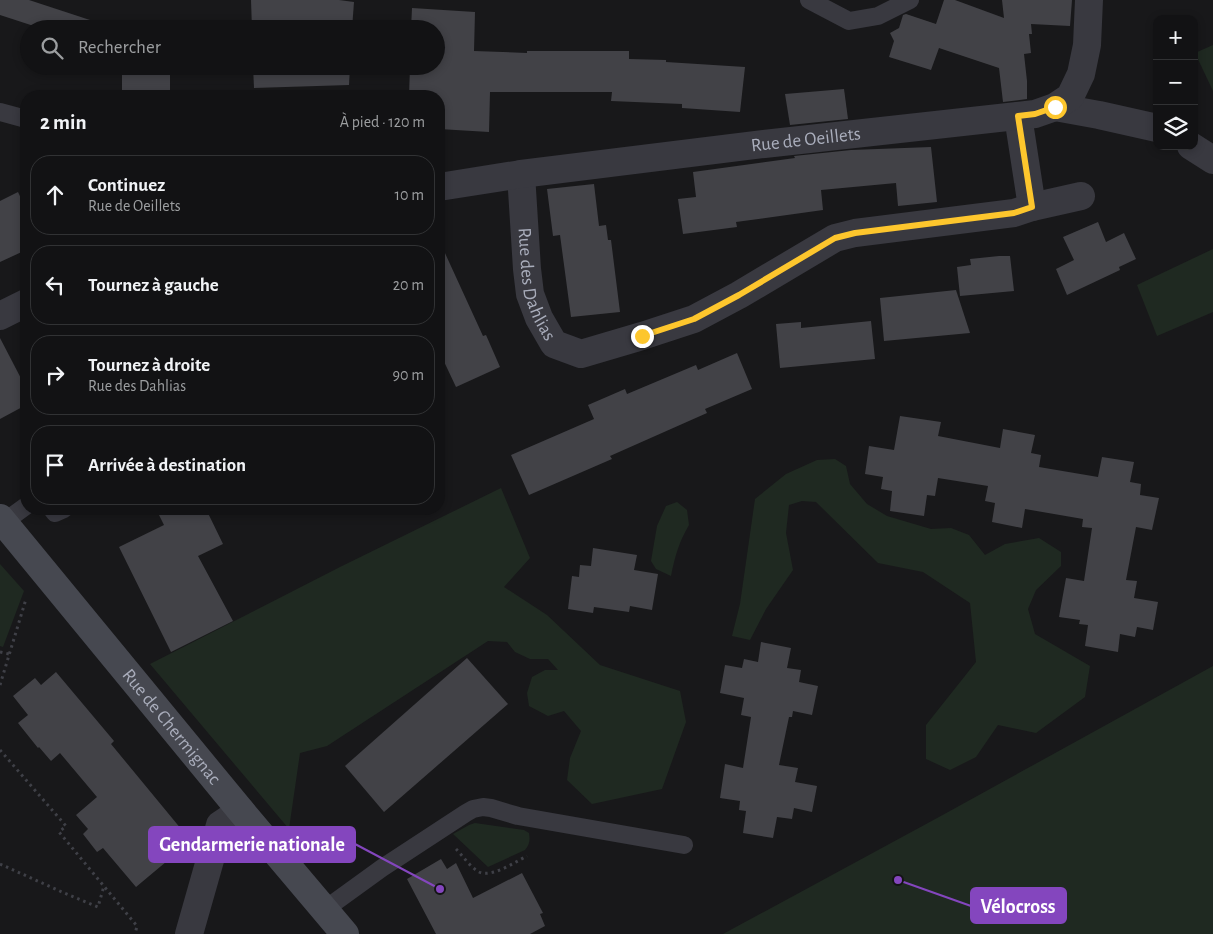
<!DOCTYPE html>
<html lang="fr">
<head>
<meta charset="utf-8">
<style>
  :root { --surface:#121214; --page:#1f2022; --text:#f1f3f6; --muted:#9c9ea0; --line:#313234 }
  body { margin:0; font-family:"Alegreya Sans",sans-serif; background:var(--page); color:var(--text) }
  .controls { position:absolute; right:15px; top:15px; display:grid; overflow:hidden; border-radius:10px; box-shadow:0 2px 8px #0003 }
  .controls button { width:45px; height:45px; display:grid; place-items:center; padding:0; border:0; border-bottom:1px solid var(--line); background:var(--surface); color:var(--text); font:25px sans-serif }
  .stop { position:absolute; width:15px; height:15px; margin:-11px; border:4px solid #fdc62d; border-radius:50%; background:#fff }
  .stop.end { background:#fdc62d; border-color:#fff; box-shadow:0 1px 5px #0008 }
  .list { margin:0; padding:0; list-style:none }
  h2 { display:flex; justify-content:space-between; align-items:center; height:65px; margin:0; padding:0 20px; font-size:21px }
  h2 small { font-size:16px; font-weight:400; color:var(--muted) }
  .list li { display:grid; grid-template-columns:32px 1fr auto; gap:15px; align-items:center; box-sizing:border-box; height:80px; margin:0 10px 10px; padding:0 10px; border:1px solid var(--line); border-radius:20px }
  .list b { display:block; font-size:19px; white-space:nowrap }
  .list p { margin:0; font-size:16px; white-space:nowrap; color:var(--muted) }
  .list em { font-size:16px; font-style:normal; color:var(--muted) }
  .icon { flex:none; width:28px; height:28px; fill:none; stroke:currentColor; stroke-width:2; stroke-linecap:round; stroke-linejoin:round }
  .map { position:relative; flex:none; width:1213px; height:934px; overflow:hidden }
  .search { position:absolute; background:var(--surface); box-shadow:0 2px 8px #0003; left:20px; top:20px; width:425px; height:55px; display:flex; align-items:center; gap:12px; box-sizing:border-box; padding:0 18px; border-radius:28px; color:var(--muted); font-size:19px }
  .panel { position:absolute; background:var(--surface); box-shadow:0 2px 8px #0003; left:20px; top:90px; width:425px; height:425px; border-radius:20px }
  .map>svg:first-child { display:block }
</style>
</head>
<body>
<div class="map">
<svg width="1213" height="934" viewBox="0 0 1213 934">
  <rect width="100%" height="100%" fill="#18181a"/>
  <g fill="#1f2921">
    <path d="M1213 45V91L1195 53Z"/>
    <path d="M1213 249V312L1157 336 1137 285Z"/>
    <path d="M835 459 846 466 850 484 867 504 887 516 931 529 951 528 969 535 985 555 1005 544 1039 538 1061 552V566L1036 590 1028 609 1035 634 1090 666 1085 697 1036 733 998 725 976 757 950 770 926 759V725L976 662 970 603 923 572 878 563 816 502 802 501 789 505 786 533 793 570 766 609 750 640 732 636 740 604 755 499 786 474 817 460Z"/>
    <path d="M501 488 530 558 504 587 547 615 600 665 680 691 686 722 662 789 592 804 567 780 570 758 581 731 564 711 548 716 529 706 527 693 532 677 545 670H558L548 659H530L515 652 507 642 488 641 327 746 300 753 289 829 150 664 340 567Z"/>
    <path d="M677 502 687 510 689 525C679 542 675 556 671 576L656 569 651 561 657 526 666 506Z"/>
    <path d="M0 564 24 591 3 647 0 646Z"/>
    <path d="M1213 666V934H723L939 817Z"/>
    <path d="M475 823 524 830 529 833C530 840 530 844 525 850L488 867 453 834 469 825Z"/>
  </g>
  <g fill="#424247">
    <path d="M0 0H29L90 20 87 29H43L0 15Z"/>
    <path d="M251 0H339L354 2 352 29H252Z"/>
    <path d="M944 0H955L1004 18 1002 0H1072L1070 26 1031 24 1032 34H1029L1031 53 1024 54 1027 81V99L1003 102 999 68 939 48 931 70 889 57 894 41 890 33 899 28 903 15 906 14 936 24Z"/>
    <path d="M412 8 475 12 474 51 527 53V51H629V59L666 60V62L745 67 740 112 682 108V104L611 101 612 92H490L489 132 439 129V96H409L410 66H436V29H411Z"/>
    <rect x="122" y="66" width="48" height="30"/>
    <path d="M253 66H350L349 85 254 88Z"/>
    <path d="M844 89 848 119 790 125 785 94Z"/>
    <path d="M931 147 937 202 898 206 896 183 821 190 823 210 736 222 737 227 683 234 678 199 696 197 693 172 795 158 794 156 851 150Z"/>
    <path d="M594 184 599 226 606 225 608 240H611L620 312 571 317 560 235 553 236 547 189Z"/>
    <path d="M18 192 26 209V250L0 262V201Z"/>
    <path d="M1098 222 1106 242 1124 233 1136 259 1119 267 1120 270 1067 295 1056 269 1074 260 1063 237Z"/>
    <path d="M439 240 483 336 486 335 500 367 456 387 439 351Z"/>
    <path d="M999 256H1010L1014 291 960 296 957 267 971 265 970 259Z"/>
    <path d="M956 290 970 333 884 341 880 298Z"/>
    <path d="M871 321 875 359 780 368 776 324 801 322V328Z"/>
    <path d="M0 338 26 388V405L0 419Z"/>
    <path d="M737 353 752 389 705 409 707 413 610 456 612 459 529 495 511 455 594 419 588 405 625 389 627 394 696 365 698 370Z"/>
    <path d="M900 416 941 422 938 436 1000 448 1003 429 1035 435 1031 453 1041 455 1039 467 1098 477 1102 457 1134 462 1130 482 1141 484 1140 495 1159 498 1152 530 1136 527 1126 580 1137 581 1134 598 1158 602 1153 630 1137 627 1135 637 1120 634 1118 652 1085 646 1088 625 1079 624 1080 620 1059 617 1066 578 1084 581 1092 528 1082 527 1083 519 1025 509 1022 528 992 522 995 503 985 501 988 486 938 478 935 496 927 495 924 516 890 511 892 491 881 489 883 477 865 474 869 446 894 450Z"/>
    <path d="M156 509H206L223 544 198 556 233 621 171 652 119 547 164 525Z"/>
    <path d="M593 548 637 555 634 570 658 574 652 610 630 606 629 612 594 607 593 613 568 609 572 576 579 577 580 565 591 566Z"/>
    <path d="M761 642 791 648 787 668 801 670 799 682 818 686 812 715 793 711 792 717H789L779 765 798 768 795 782 817 786 812 812 794 808 792 819 777 817 773 838 743 833 746 811 739 810 740 801 720 798 725 764 743 768 751 717 741 715 744 698 720 693 725 665 742 668 744 659 758 662Z"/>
    <path d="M467 658 508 704 384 812 345 766Z"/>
    <path d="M56 672 114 741 111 744 191 841 136 887 103 848 97 852 83 834 88 829 76 815 97 797 60 753 51 761 39 747 38 748 18 723 28 715 13 696 35 678 41 685Z"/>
    <path d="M441 859 447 869 456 863 473 898 522 873 543 913 540 914 545 926 530 934H436L407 879Z"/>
  </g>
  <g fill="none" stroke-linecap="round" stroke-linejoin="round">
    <g stroke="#3f4047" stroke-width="3" stroke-dasharray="2.5 4" stroke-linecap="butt">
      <path d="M0 652 9 654"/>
      <path d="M0 685 26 599"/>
      <path d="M0 750 66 826 59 832 137 926 135 934"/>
      <path d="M456 849C463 856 470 867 479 872 492 878 515 862 527 856"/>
      <path d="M0 864 62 892 98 907 104 886"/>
    </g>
    <g stroke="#393940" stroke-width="18">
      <path d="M809 0 849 21 878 16 910 0"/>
      <path d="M0 112 26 119"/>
      <path d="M52 509 55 513 64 509"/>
      <path d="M4 522 26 506"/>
      <path d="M324 910 382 868 466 813 473 809 483 807 491 808 518 816 684 845"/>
    </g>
    <g stroke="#393940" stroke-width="28">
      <path d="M1055 107 1099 115 1157 128"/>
      <path d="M1018 116 1032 207"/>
      <path d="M1191 146 1213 160"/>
      <path id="s1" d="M521 174 527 269 530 294 539 318 554 344 581 354 642 336 694 319 739 295 835 238 855 233 1014 213 1032 207 1081 196"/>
      <path id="s2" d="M439 187 521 174 764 144 1035 114 1055 107 1070 97 1081 74 1087 45 1089 0"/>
      <path d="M0 316 26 303"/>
      <path d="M189 934 220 825 241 811"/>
    </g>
    <path stroke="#464850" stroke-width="28" id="s3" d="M0 518 241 811 345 934"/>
  </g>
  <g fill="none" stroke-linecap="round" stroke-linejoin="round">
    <path stroke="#fdc62d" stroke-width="6" d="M642 336 694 319 739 295 835 238 855 233 1014 213 1032 207 1018 116 1035 114 1055 107"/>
  </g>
  <g text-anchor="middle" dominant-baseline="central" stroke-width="4" stroke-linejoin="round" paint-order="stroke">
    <g font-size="19" fill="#a9adbb" stroke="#131315">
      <text stroke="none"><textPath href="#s2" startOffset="370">Rue de Oeillets</textPath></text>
      <text stroke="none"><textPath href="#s1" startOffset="112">Rue des Dahlias</textPath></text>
      <text stroke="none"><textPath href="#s3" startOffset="270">Rue de Chermignac</textPath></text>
    </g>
  </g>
  <path fill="none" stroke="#8446be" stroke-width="2" d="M440 889L355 844M898 880L971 906"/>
  <g fill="#8446be" stroke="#131315" stroke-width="2">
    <circle cx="440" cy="889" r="5"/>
    <circle cx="898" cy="880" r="5"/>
  </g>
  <g fill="#8446be" stroke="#8446be" stroke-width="2">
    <rect x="149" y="827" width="206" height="35" rx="5"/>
    <rect x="971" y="888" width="95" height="35" rx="5"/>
  </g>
  <g font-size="20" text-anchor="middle" font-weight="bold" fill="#fff">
    <text x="252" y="851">Gendarmerie nationale</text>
    <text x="1018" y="913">Vélocross</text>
  </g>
</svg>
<div class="controls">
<button>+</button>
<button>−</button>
<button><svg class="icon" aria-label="layers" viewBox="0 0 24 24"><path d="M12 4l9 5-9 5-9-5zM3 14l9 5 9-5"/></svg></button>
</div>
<div class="stop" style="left:1055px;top:107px"></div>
<div class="stop end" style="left:642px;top:336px"></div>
<div class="search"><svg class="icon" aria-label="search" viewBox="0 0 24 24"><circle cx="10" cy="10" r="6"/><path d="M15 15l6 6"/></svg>Rechercher</div>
<section class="panel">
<h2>2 min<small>À pied · 120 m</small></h2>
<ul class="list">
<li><svg class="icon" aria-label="ahead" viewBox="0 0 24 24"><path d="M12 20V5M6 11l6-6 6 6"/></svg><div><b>Continuez</b><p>Rue de Oeillets</p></div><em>10 m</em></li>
<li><svg class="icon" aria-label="left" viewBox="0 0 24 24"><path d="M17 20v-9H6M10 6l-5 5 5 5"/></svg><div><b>Tournez à gauche</b></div><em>20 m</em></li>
<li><svg class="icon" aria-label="right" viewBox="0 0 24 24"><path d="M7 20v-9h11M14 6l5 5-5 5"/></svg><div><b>Tournez à droite</b><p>Rue des Dahlias</p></div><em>90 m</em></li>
<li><svg class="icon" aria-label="arrive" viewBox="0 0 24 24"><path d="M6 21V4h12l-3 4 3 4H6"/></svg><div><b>Arrivée à destination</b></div></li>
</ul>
</section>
</div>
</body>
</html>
